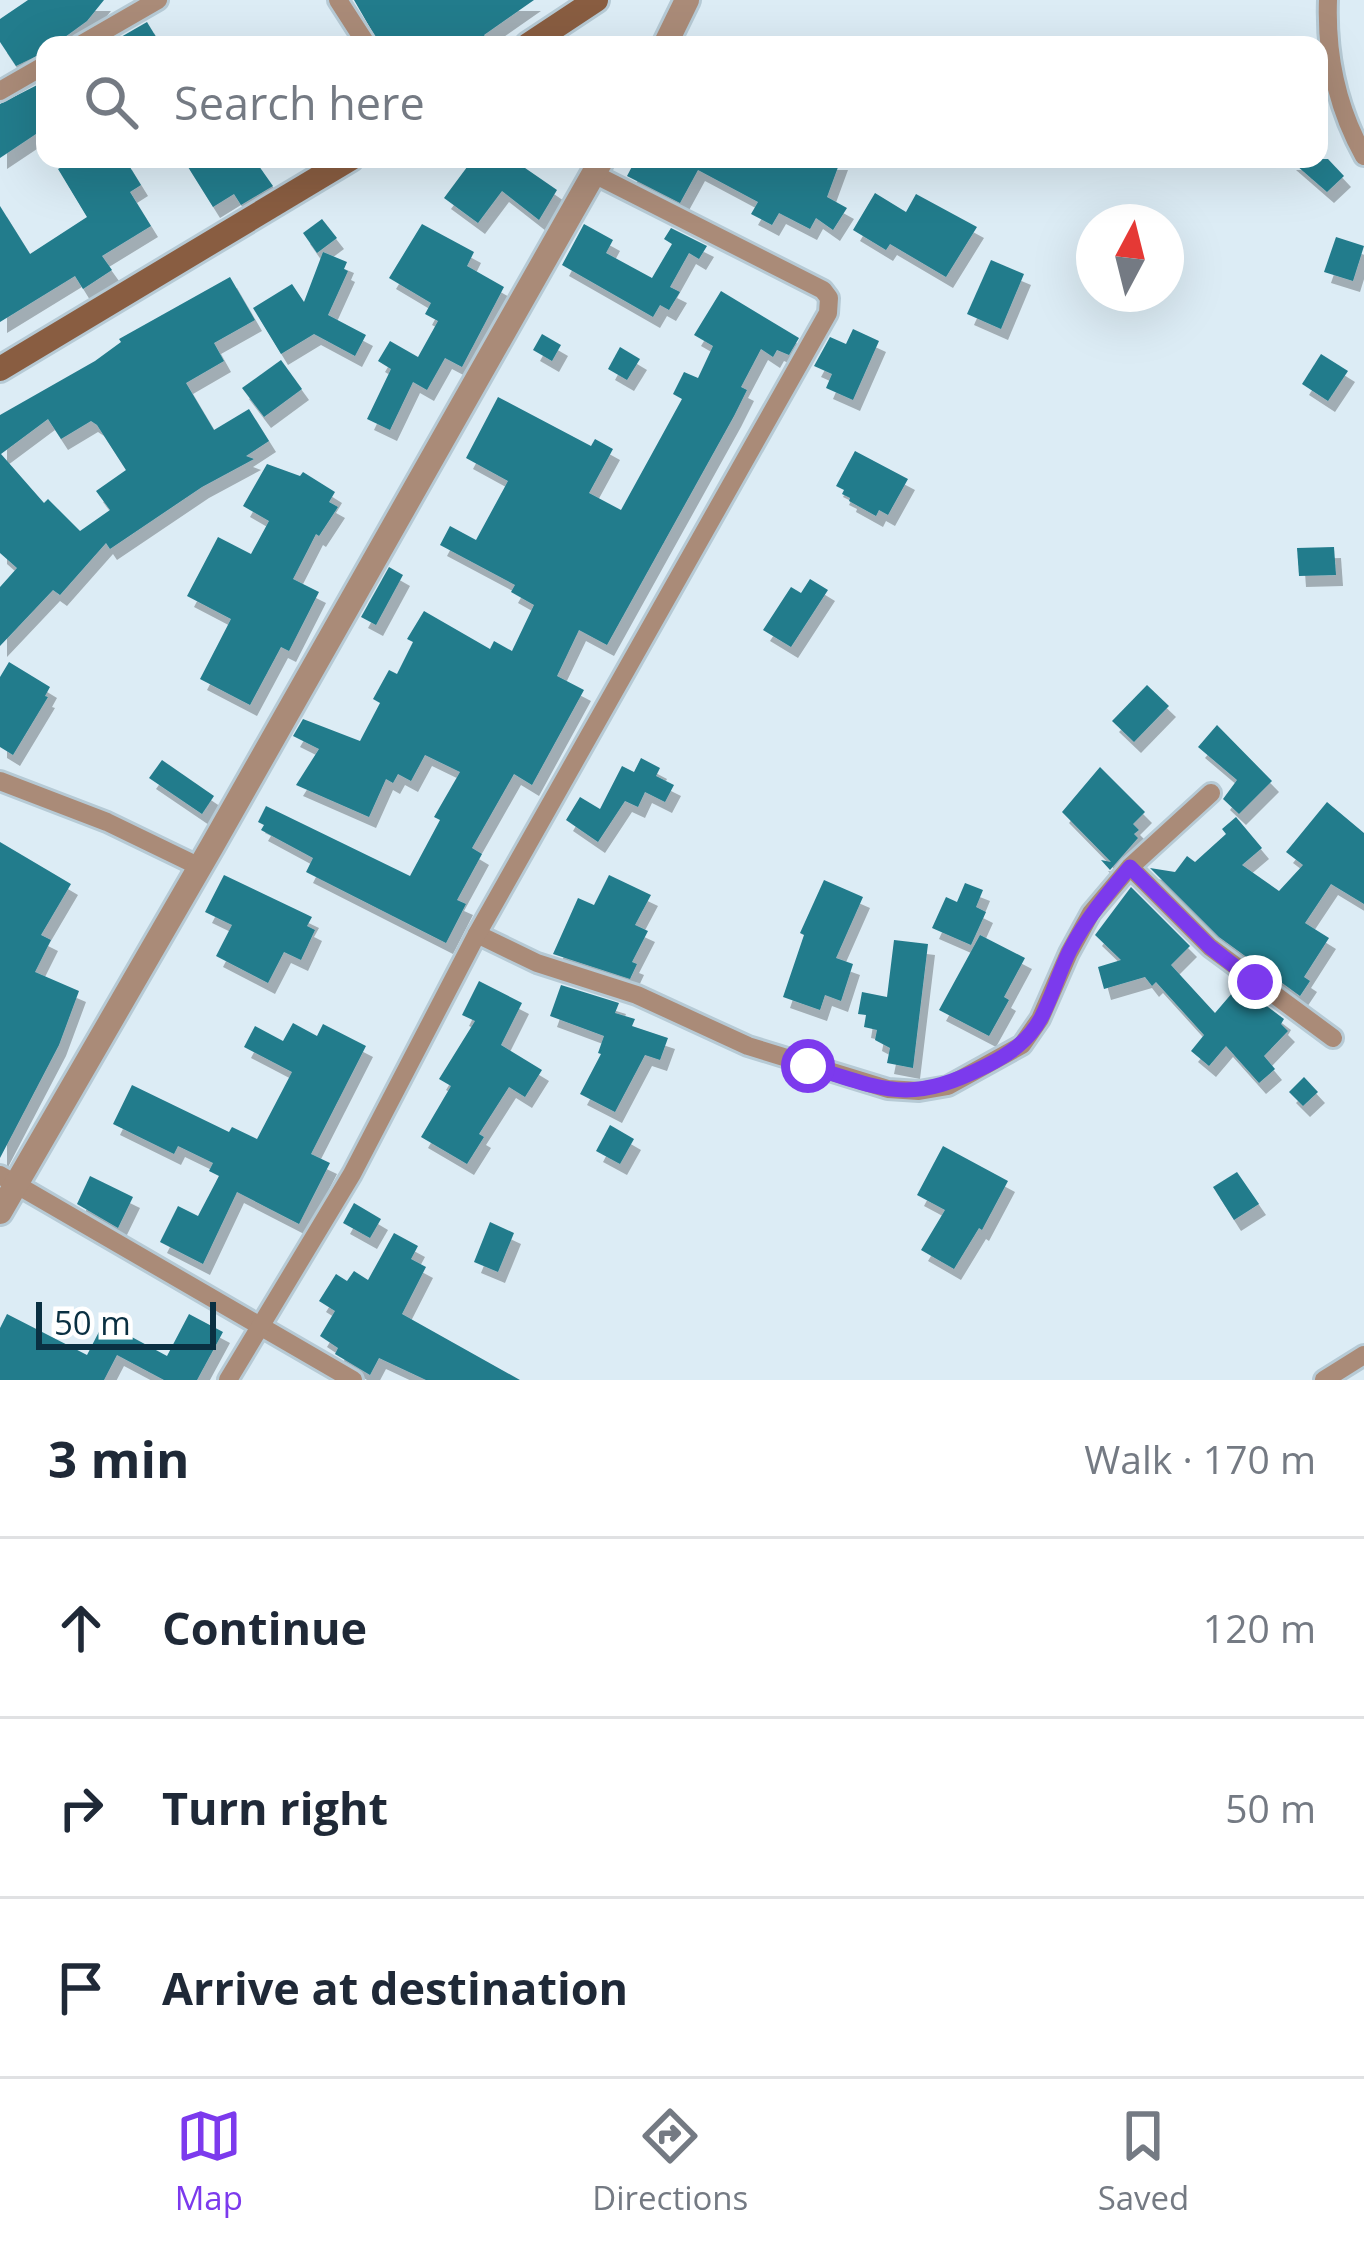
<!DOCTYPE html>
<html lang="en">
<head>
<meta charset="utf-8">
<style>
  :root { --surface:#fff; --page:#f6f6f7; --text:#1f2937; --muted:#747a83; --line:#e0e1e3; --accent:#7c3aed }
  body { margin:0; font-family:"Open Sans",sans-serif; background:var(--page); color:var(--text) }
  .compass { position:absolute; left:1076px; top:204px; width:108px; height:108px; border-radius:50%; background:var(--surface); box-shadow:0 12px 48px #0002; rotate:7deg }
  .scale { position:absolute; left:36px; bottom:30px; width:180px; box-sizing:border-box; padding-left:12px; border:6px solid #0a3042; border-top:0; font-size:33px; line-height:42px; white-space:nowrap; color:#0a3042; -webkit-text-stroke:9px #fff; paint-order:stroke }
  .stop { position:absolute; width:36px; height:36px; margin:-27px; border:9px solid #7c3aed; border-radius:50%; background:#fff }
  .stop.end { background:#7c3aed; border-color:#fff; box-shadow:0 3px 12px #0008 }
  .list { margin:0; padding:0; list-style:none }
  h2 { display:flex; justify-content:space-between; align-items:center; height:156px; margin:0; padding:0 48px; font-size:51px }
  h2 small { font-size:39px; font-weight:400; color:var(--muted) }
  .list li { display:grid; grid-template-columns:78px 1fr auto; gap:36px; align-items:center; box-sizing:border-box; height:180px; padding:0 48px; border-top:3px solid var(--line) }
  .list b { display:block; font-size:45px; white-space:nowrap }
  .list em { font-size:39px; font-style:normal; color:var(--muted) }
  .icon { flex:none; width:66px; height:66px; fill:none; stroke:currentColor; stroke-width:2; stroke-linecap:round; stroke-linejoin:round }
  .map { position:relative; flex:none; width:1364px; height:1380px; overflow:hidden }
  .search { position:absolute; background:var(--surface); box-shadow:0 12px 48px #0002; left:36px; right:36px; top:36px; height:132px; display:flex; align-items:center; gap:30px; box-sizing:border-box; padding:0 42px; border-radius:24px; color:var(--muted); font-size:45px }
  .sheet { height:696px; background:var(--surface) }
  nav { display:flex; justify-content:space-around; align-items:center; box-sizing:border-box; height:168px; border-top:3px solid var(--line); background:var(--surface); font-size:33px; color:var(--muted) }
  nav a { display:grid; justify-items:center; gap:6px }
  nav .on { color:var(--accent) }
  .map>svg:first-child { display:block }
</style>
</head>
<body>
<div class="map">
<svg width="1364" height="1380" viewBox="0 0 1364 1380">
  <defs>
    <filter id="shadow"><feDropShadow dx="7" dy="11" stdDeviation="0" flood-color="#0004"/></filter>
  </defs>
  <rect width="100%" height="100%" fill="#dcecf5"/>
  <g fill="#237b8c" fill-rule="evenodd" filter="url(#shadow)">
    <path d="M28 0H104L87 21 54 45H45V52L16 66 0 42V19Z"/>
    <path d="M354 0H534L484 35 491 45H380Z"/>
    <path d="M147 22 161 45H107Z"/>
    <path d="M45 81V128L0 158V104Z"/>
    <path d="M75 159H125L141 185 130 192 151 226 102 256 112 270 83 289 75 276 0 322V206L30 254 87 217 58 169Z"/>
    <path d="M183 159H254L273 186 241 205 234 194 213 207Z"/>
    <path d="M473 159H512L557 190 539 220 502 191 478 223 444 198Z"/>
    <path d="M636 159H841L827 197 847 208 833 230 816 218 810 229 779 213 772 225 751 214 758 202 698 170 680 203 627 176Z"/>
    <path d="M1289 159H1328L1344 176 1327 192Z"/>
    <path d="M875 193 906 212 916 194 977 227 946 277 890 244 886 250 853 230Z"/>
    <path d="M322 219 337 238 317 253 303 233Z"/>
    <path d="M422 224 474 252 467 266 504 287 462 367 445 358 427 390 413 382 390 430 367 419 391 369 378 361 390 341 418 357 438 321 425 314 431 303 389 278Z"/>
    <path d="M584 224 613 240 606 253 652 278 672 244 664 239 671 228 707 246 699 259 689 253 670 287 680 292 669 310 660 305 653 317 562 265Z"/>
    <path d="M1336 237 1364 246 1353 281 1324 272Z"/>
    <path d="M323 252 347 262 344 269 348 271 328 315 366 335 355 356 314 334 281 354 253 308 292 284 304 302Z"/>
    <path d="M991 260 1024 274 1001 329 967 314Z"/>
    <path d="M230 277 255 320 214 343 224 361 186 383 214 430 249 409 269 441 246 456 254 459 202 487 110 549 106 543 60 595 53 590 0 646V587L17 568 0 553V415L95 361 121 342 119 339ZM48 419 61 439 91 421 97 425 126 470 96 491 110 510 80 531 48 499 44 503 1 454Z"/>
    <path d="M721 291 799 338 789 355 777 350 773 357 761 349 741 387 747 390 734 416 607 645 579 630 557 676 584 690 532 785 514 774 472 848 482 854 457 900 466 904 446 943 306 872 313 858 261 830 264 825 258 822 266 806 410 876 440 820 434 817 460 772 425 755 411 781 398 774 393 783 386 779 369 817 296 785 319 749 293 736 303 719 360 741 380 703 373 699 389 670 397 674 413 642 407 639 424 611 490 649 494 641 512 651 534 605 511 592 515 585 440 545 450 526 476 540 508 481 466 458 498 397 591 446 595 439 613 449 589 493 621 510 682 399 673 394 684 372 698 378 713 346 694 335Z"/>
    <path d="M853 329 879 341 853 400 826 388 832 374 814 366 830 337 846 344Z"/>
    <path d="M542 334 561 345 552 361 533 350Z"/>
    <path d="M620 347 640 359 627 380 608 369Z"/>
    <path d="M1321 354 1348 371 1328 401 1302 384Z"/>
    <path d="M281 360 302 389 264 417 242 388Z"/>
    <path d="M855 451 908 479 888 515 879 510 876 516 849 501 850 498 842 494 844 490 836 486Z"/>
    <path d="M267 464 300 476 303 472 335 492 329 502 338 507 319 536 316 534 293 579 319 592 289 651 281 647 250 705 200 679 231 619 187 596 218 537 251 554 269 521 243 506Z"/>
    <path d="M1334 547 1336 575 1299 576 1297 548Z"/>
    <path d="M389 567 403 575 376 625 361 617Z"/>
    <path d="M810 579 828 590 791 647 763 630 791 587 801 593Z"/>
    <path d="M9 662 50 687 45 696 48 697 13 755 0 747V677Z"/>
    <path d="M1147 685 1169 706 1134 742 1112 721Z"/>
    <path d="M1217 725 1272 781 1239 814 1223 799 1237 780 1198 747Z"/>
    <path d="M641 758 660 768 656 776 674 785 665 802 645 792 638 807 625 801 598 842 566 820 580 797 600 809 622 766 634 772Z"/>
    <path d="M162 760 214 796 202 814 149 778Z"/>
    <path d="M1100 767 1145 812 1133 824 1139 830 1134 834 1138 838 1110 870 1101 860 1111 862 1062 812Z"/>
    <path d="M1327 802 1364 833V904L1331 884 1305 923 1329 938 1304 977 1310 981 1300 996 1219 937 1150 868 1175 872 1187 856 1195 862 1226 834 1222 829 1236 817 1262 848 1242 865 1279 891 1303 865 1286 852Z"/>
    <path d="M0 842 71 884 41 935 51 940 35 972 79 991 59 1045 0 1158Z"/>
    <path d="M224 875 312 917 307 926 315 930 301 960 284 952 268 983 216 956 232 925 205 912Z"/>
    <path d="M609 875 651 895 635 925 648 931 632 962 637 964 630 979 553 954 578 898 594 905Z"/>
    <path d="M824 880 863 897 836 958 853 964 841 1001 825 995 820 1010 783 997 804 935 800 933Z"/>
    <path d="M965 883 983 890 976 907 986 912 971 945 932 928 946 897 957 902Z"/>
    <path d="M1131 887 1190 946 1171 965 1215 1013 1239 985 1284 1019 1281 1024 1288 1031 1264 1056 1275 1069 1259 1083 1226 1046 1209 1066 1191 1051 1204 1035 1156 982 1152 986 1145 977 1104 989 1098 967 1121 960 1095 935Z"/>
    <path d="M980 935 1025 958 1004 997 1009 1000 989 1036 939 1010Z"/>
    <path d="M894 940 928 944 913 1068 887 1063 890 1048 875 1040 877 1030 864 1027 866 1015 858 1014 862 992 887 997Z"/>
    <path d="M479 981 522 1003 501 1045 542 1070 525 1097 509 1087 479 1134 484 1137 467 1164 421 1137 451 1086 439 1079 475 1021 462 1015Z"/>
    <path d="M561 985 619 1003 615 1013 635 1019 632 1026 668 1038 660 1060 645 1055 615 1112 580 1094 601 1054 598 1053 604 1036 550 1016Z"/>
    <path d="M293 1023 317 1036 323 1024 366 1046 311 1154 330 1163 299 1224 237 1192 203 1264 160 1242 178 1206 198 1216 219 1176 209 1171 213 1163 178 1146 174 1154 113 1124 132 1085 229 1132 232 1127 257 1139 292 1072 244 1047 255 1026 283 1041Z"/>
    <path d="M1304 1077 1318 1092 1303 1106 1289 1092Z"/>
    <path d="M610 1125 634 1139 620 1164 596 1151Z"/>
    <path d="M943 1146 1008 1181 982 1230 979 1228 954 1269 921 1250 945 1210 917 1195Z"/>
    <path d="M1237 1172 1259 1204 1234 1220 1213 1187Z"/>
    <path d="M90 1176 133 1197 118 1228 77 1204Z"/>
    <path d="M354 1203 381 1219 370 1238 343 1223Z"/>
    <path d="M490 1222 514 1233 498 1272 474 1262Z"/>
    <path d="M394 1233 418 1246 411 1259 426 1267 402 1314 520 1380H426L379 1358 370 1375 335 1354 338 1348 320 1336 335 1311 319 1301 336 1274 347 1281 354 1271 368 1280Z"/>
    <path d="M7 1314 87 1355 104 1322 167 1356 189 1314 223 1332 197 1380H164L117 1355 104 1380H0V1328Z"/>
  </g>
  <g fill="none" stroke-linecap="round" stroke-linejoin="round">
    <g stroke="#b6cad5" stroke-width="24">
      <g id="minor">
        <path d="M338 0 367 45"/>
        <path d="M1328 0C1326 55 1337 108 1364 156"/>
        <path d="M80 45 158 0"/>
        <path d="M0 91 45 65"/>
        <path d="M0 781 107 822 200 867"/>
        <path d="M1130 867 1210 947 1333 1038"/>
        <path d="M477 934 537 963 637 995 748 1046 888 1089 919 1091 948 1086 1022 1045 1040 1019 1069 953 1091 913 1130 867 1211 793"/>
        <path d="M0 1175 353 1380"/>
        <path d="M228 1380 352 1174 477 934 828 313 829 298 823 290 594 174"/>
        <path d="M1324 1380 1364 1355"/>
      </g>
    </g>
    <g stroke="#b6cad5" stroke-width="30">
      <g id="tertiary">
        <path d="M665 45 687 0"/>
        <path d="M0 1212 212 846 602 159"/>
      </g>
    </g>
    <g stroke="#b6cad5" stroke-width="30">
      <g id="secondary">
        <path d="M528 45 596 0"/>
        <path d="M0 369 350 159"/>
      </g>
    </g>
    <use href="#minor" stroke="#aa8b78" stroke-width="18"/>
    <use href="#tertiary" stroke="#aa8b78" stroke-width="24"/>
    <use href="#secondary" stroke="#895d41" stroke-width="24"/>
  </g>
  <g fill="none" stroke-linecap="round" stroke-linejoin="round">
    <path stroke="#7c3aed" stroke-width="15" d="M808 1066C886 1090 909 1105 986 1066 1009 1054 1028 1042 1041 1018 1052 997 1059 972 1070 950 1086 919 1107 894 1130 867L1210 947 1255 982"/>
  </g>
</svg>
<svg class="compass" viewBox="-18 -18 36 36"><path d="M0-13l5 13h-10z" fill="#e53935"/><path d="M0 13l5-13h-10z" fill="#747a83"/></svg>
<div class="scale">50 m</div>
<div class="stop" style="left:808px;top:1066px"></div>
<div class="stop end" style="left:1255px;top:982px"></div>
<div class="search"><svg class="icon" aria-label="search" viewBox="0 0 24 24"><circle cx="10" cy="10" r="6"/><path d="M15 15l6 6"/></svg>Search here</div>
</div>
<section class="sheet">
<h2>3 min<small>Walk · 170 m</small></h2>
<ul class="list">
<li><svg class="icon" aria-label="ahead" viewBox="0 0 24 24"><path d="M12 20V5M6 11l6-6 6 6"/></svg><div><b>Continue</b></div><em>120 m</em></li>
<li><svg class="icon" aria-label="right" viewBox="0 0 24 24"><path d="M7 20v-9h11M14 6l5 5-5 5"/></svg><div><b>Turn right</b></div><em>50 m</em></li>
<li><svg class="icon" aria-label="arrive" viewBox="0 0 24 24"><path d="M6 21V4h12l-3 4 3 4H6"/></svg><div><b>Arrive at destination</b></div></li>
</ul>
</section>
<nav>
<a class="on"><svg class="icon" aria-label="map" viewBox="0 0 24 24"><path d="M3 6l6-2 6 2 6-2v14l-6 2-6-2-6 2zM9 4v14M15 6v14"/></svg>Map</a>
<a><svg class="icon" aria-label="directions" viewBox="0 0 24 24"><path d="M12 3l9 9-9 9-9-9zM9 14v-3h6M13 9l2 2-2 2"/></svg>Directions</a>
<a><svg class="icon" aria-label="saved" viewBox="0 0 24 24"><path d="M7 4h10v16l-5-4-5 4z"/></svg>Saved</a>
</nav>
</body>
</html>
